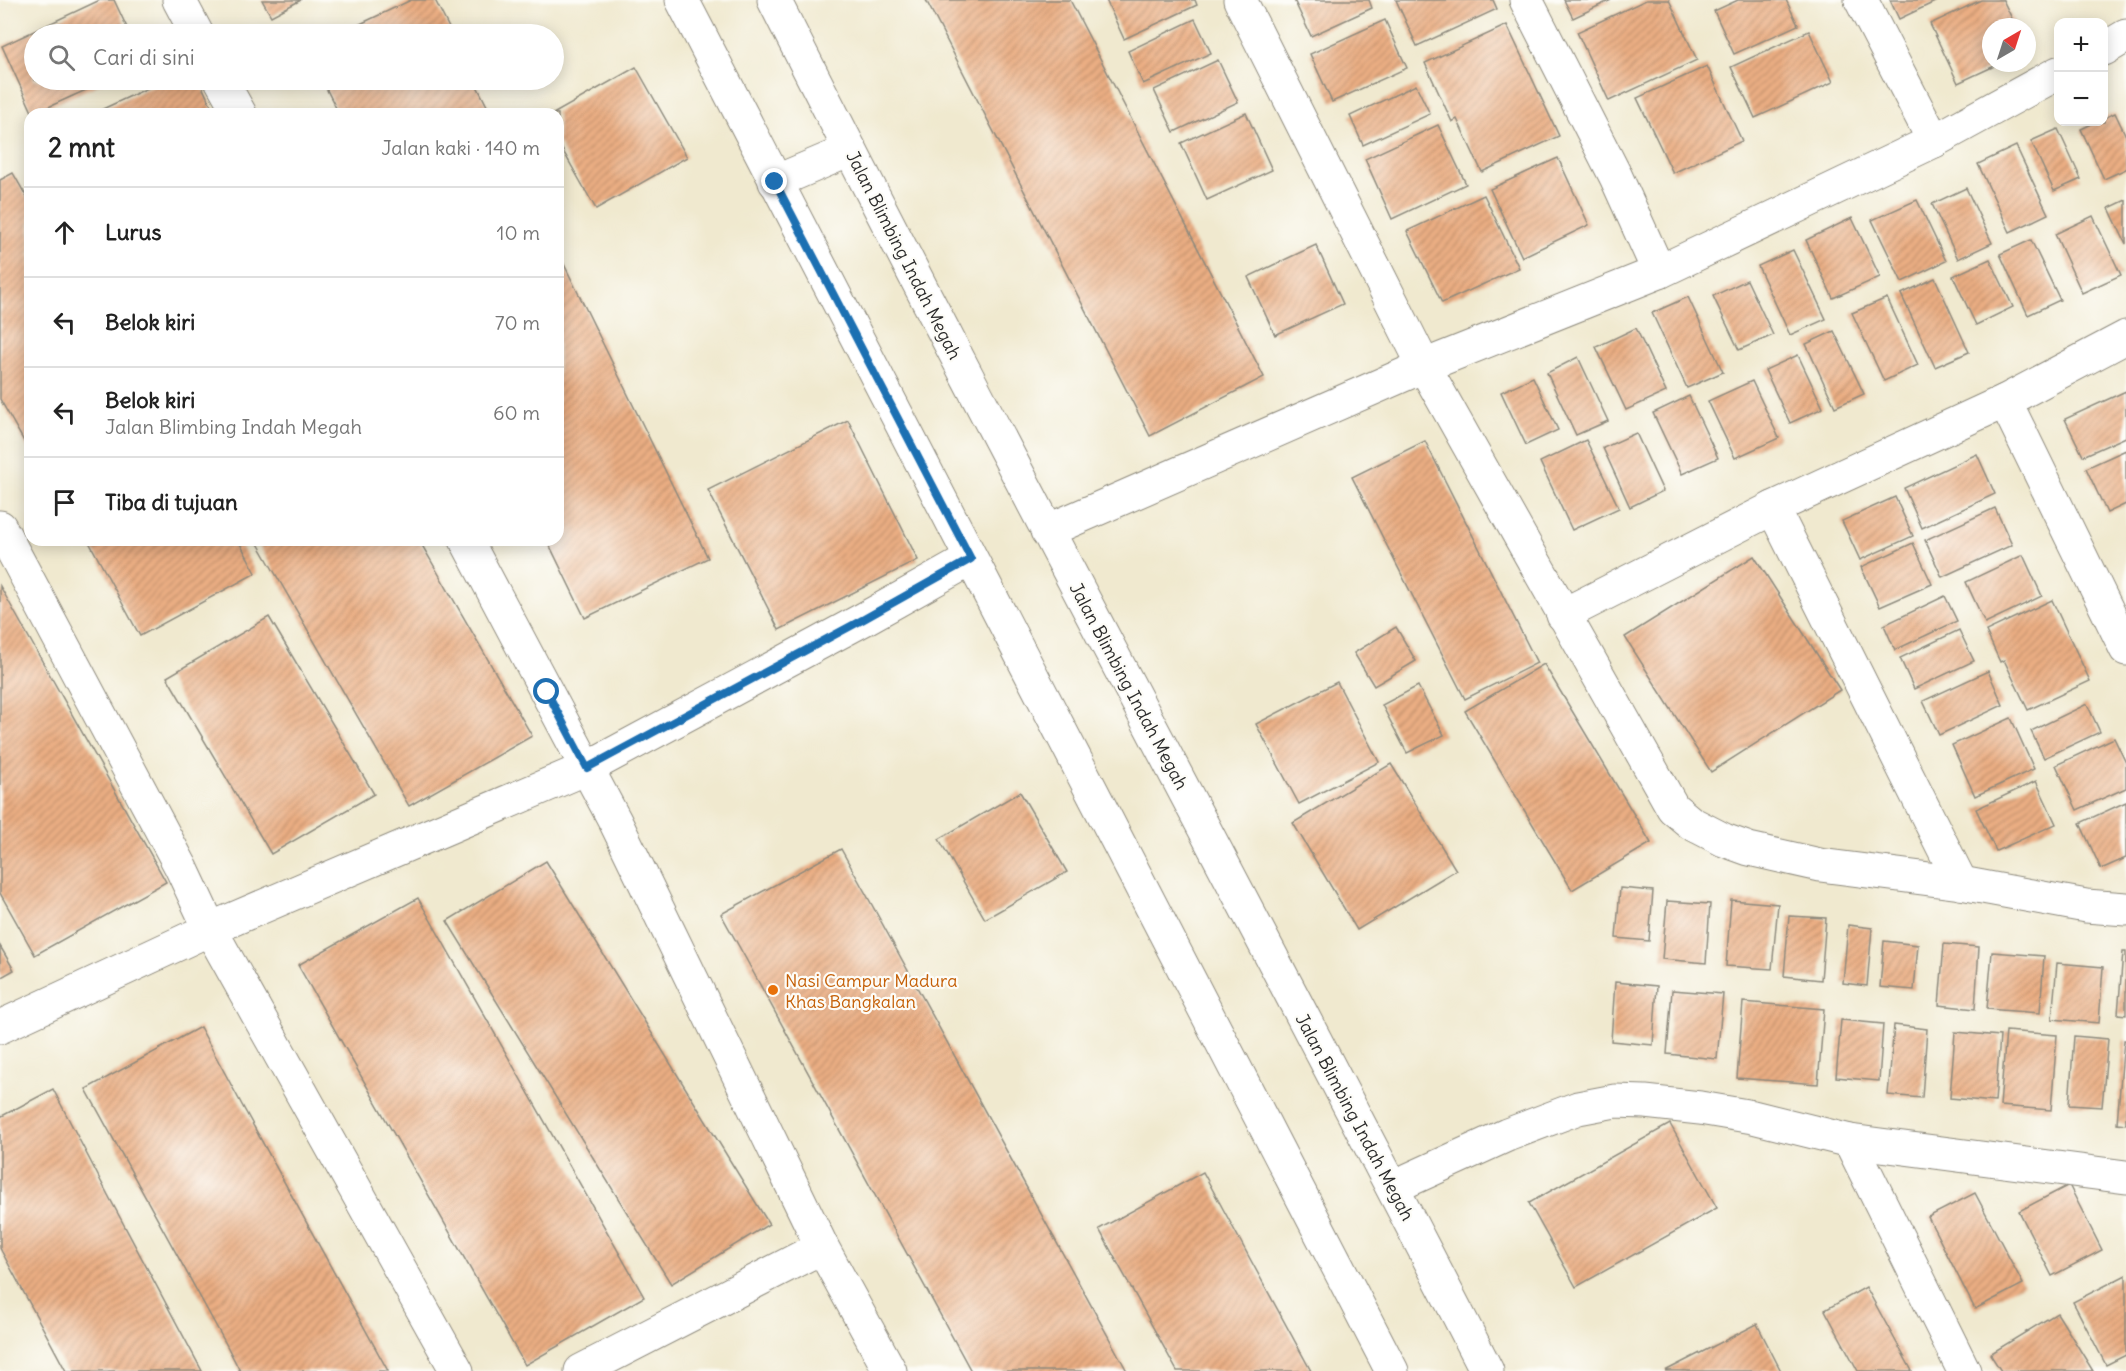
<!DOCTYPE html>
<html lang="id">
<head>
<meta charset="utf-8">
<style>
  :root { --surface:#fff; --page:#f2f2f2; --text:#222; --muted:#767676; --line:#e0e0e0 }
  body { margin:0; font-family:Delius,sans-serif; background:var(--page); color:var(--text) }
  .controls { position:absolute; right:18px; top:18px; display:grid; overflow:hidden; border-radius:12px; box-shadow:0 3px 15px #0003 }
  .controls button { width:54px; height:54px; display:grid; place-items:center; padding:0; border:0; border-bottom:2px solid var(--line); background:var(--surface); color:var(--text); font:30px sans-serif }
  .compass { position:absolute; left:1982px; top:18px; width:54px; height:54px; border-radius:50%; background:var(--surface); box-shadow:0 3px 15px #0003; rotate:39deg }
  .stop { position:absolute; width:18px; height:18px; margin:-14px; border:4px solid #1f6fb2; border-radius:50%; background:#fff }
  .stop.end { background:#1f6fb2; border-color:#fff; box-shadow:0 2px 6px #0008 }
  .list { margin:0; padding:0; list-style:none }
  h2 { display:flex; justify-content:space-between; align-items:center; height:78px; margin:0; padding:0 24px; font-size:26px }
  h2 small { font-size:20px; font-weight:400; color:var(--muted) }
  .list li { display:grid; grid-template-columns:39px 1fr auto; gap:18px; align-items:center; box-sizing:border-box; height:90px; padding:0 24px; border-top:2px solid var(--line) }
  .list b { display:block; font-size:22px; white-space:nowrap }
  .list p { margin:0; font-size:20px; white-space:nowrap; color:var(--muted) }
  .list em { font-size:20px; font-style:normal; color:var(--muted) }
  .icon { flex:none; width:33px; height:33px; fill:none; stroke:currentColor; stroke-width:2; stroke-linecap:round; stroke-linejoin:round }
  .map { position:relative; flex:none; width:2126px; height:1371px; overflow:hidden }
  .search { position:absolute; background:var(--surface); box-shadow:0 3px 15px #0003; left:24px; top:24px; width:540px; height:66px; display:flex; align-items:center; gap:15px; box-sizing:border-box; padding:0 21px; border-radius:33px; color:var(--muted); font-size:22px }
  .panel { position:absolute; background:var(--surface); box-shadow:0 3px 15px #0003; left:24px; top:108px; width:540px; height:438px; border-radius:18px }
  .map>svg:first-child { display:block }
</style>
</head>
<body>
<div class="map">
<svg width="2126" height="1371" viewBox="0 0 2126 1371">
  <defs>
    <pattern id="building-hatch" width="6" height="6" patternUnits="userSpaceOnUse" patternTransform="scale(1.5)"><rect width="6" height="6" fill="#ebae83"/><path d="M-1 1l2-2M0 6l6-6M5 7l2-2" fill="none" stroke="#bf8e6b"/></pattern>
  </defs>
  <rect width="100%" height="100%" fill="#fdfcf7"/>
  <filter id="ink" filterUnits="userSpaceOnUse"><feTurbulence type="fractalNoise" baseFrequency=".0167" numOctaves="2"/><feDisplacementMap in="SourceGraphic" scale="12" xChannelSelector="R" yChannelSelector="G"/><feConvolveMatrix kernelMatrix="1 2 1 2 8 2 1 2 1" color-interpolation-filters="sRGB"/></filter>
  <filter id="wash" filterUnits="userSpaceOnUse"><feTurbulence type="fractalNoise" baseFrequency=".008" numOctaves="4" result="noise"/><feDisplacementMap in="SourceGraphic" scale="24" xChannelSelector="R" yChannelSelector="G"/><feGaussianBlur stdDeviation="1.35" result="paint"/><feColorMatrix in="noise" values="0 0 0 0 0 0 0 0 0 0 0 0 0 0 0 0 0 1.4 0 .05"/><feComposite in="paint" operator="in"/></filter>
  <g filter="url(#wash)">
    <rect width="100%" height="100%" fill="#f0e9cf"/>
    <g id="blocks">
      <g fill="url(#building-hatch)">
        <path d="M100 0H114L130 34H34V80H108L33 114 2 46Z"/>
        <path d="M262 0H301L271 16Z"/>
        <path d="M411 0H435L452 34H339Z"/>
        <path d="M926 0H1070L1264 377 1150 436Z"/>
        <path d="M1106 0H1195L1197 5 1124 39Z"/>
        <path d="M1294 0H1369L1372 8 1311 36Z"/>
        <path d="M1396 0H1493L1497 9 1417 46Z"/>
        <path d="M1564 0H1611L1573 18Z"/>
        <path d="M1646 0H1669L1697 60 1609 101 1577 32Z"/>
        <path d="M1738 0H1786L1798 25 1734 54 1714 11Z"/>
        <path d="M1890 0H1939L1899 19Z"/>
        <path d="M1981 0H2003L2016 27H1991V63H2001L1958 83 1930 24Z"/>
        <path d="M1195 19 1211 53 1143 84 1128 51Z"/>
        <path d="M1385 20 1407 68 1332 102 1310 54Z"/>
        <path d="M1507 25 1559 136 1482 172 1457 119 1452 122 1425 63Z"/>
        <path d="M1809 31 1833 82 1755 118 1731 67Z"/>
        <path d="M1218 60 1238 102 1174 132 1154 90Z"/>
        <path d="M1707 66 1742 141 1673 173 1637 98Z"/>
        <path d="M636 67 687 157 596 209 558 142V114H553Z"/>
        <path d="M165 80H199L215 114H92Z"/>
        <path d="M322 80H474L491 114H339Z"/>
        <path d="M1416 85 1430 114 1363 145 1350 116Z"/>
        <path d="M1246 113 1272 170 1207 200 1181 143Z"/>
        <path d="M2115 113 2126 136V169L2104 179 2081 129 2096 122H2104V118Z"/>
        <path d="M1438 125 1466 184 1392 219 1365 159Z"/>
        <path d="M2058 129 2081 179 2054 191 2031 141Z"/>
        <path d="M2016 146 2048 214 2010 232 1978 164Z"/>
        <path d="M1558 158 1589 225 1522 257 1490 189Z"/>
        <path d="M13 173 30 203V452L0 399V180Z"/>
        <path d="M1966 188 1992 243 1958 259 1932 204Z"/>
        <path d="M1484 195 1519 268 1442 303 1407 231Z"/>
        <path d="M1917 200 1946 261 1902 282 1872 220Z"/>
        <path d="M2126 200V244L2109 208Z"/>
        <path d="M2093 216 2121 275 2082 293 2055 234Z"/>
        <path d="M1852 218 1880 277 1833 298 1806 240Z"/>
        <path d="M2031 240 2060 300 2028 315 2000 254Z"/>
        <path d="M1316 245 1343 304 1275 335 1248 277Z"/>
        <path d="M1793 250 1826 319 1790 335 1758 266Z"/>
        <path d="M558 252 708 558 585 618 547 540H558Z"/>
        <path d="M1990 259 2013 307 1976 325 1953 276Z"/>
        <path d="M1935 278 1969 352 1935 367 1901 294Z"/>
        <path d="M1747 280 1773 335 1739 350 1713 296Z"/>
        <path d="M1688 297 1723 372 1687 388 1652 313Z"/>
        <path d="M1887 298 1918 365 1884 381 1852 313Z"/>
        <path d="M1636 328 1666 392 1626 410 1596 347Z"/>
        <path d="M1834 331 1864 394 1835 407 1806 344Z"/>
        <path d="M1798 355 1823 408 1790 423 1765 370Z"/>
        <path d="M1578 357 1608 421 1576 435 1547 373Z"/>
        <path d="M1533 377 1558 430 1526 445 1501 392Z"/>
        <path d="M1752 381 1779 438 1735 458 1708 401Z"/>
        <path d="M2126 391V437L2083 456 2065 419Z"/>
        <path d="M1689 396 1718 458 1682 474 1653 413Z"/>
        <path d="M848 420 918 560 779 630 708 490Z"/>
        <path d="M1636 433 1663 491 1630 507 1603 448Z"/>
        <path d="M1586 440 1619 508 1572 530 1540 462Z"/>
        <path d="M1425 441 1537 663 1465 699 1352 477Z"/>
        <path d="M2126 450V504L2107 513 2086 468Z"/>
        <path d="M1977 454 1995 494 1922 528 1904 488Z"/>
        <path d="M1895 497 1913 536 1860 560 1842 521Z"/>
        <path d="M1995 508 2012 545 1942 577 1925 540Z"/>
        <path d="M88 540H238L256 573 140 636Z"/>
        <path d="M256 540H419L532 736 409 806Z"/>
        <path d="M1913 543 1932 584 1880 607 1861 567Z"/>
        <path d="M2023 555 2042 596 1985 623 1966 582Z"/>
        <path d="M1754 556 1840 690 1711 772 1625 637Z"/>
        <path d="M0 586 166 882 35 955 0 893Z"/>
        <path d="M1945 596 1957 621 1895 650 1884 625Z"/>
        <path d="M2052 600 2090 681 2028 710 2004 660 2000 662 1986 631Z"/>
        <path d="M269 617 374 794 271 854 167 677Z"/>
        <path d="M1396 627 1416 661 1374 686 1354 653Z"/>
        <path d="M1959 630 1974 661 1914 689 1900 658Z"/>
        <path d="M1544 664 1651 843 1572 890 1465 711Z"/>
        <path d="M1988 671 2003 705 1939 735 1923 701Z"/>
        <path d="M1337 682 1379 762 1299 804 1256 724Z"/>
        <path d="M1418 686 1444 735 1407 753 1382 705Z"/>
        <path d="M2087 704 2100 732 2044 758 2031 731Z"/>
        <path d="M2011 718 2034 769 1975 796 1952 745Z"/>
        <path d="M2114 738 2126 763V788L2077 810 2056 765Z"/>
        <path d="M1391 764 1456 870 1357 930 1293 823Z"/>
        <path d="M2036 781 2056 824 1996 851 1976 809Z"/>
        <path d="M1020 792 1067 872 985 919 939 839Z"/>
        <path d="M2126 802V858L2101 869 2080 823Z"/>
        <path d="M841 849 866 894 1127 1371H971L746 959 721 914Z"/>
        <path d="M546 861 769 1224 671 1284 447 921Z"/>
        <path d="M1620 888 1653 891 1649 941 1616 938Z"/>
        <path d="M418 898 644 1297 525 1365 298 965Z"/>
        <path d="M1731 900 1778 904 1772 969 1726 966Z"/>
        <path d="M1667 901 1710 904 1706 963 1662 959Z"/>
        <path d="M1789 916 1826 918 1821 980 1784 976Z"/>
        <path d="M1848 925 1872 928 1867 986 1843 983Z"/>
        <path d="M1884 941 1918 945 1914 990 1880 987Z"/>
        <path d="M1944 944 1979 947 1975 1009 1939 1005Z"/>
        <path d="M0 946 14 970 0 978Z"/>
        <path d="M1992 952 2044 956 2040 1013 1987 1009Z"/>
        <path d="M2123 952H2126V1015L2118 1014Z"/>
        <path d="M2057 963 2103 967 2099 1023 2052 1019Z"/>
        <path d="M1615 982 1657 986 1653 1045 1611 1041Z"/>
        <path d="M1672 990 1723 994 1717 1059 1667 1054Z"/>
        <path d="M1743 1002 1824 1009 1818 1084 1737 1078Z"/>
        <path d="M1841 1020 1883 1024 1879 1081 1836 1077Z"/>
        <path d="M1894 1025 1927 1029 1922 1098 1888 1095Z"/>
        <path d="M200 1027 242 1105 388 1371H240L226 1344 86 1089Z"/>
        <path d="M2006 1031 2057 1035 2051 1110 2000 1106Z"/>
        <path d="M1955 1032 2000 1036 1995 1102 1950 1098Z"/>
        <path d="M2074 1036 2108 1039 2102 1107 2069 1105Z"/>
        <path d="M2124 1040H2126V1124L2117 1123Z"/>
        <path d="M53 1089 108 1195 202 1371H66L2 1252 0 1248V1117Z"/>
        <path d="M1670 1124 1717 1208 1576 1287 1529 1203Z"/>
        <path d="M1203 1172 1255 1268 1311 1371H1177L1099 1229Z"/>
        <path d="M2069 1185 2102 1250 2052 1276 2019 1211Z"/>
        <path d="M1975 1193 2023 1284 1975 1309 1928 1217Z"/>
        <path d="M2126 1275V1355L2106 1365 2073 1302Z"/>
        <path d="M1866 1287 1912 1371H1858L1825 1310Z"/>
        <path d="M2057 1313 2093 1371H2001L1990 1354Z"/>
        <path d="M1757 1324 1781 1371H1665Z"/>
      </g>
    </g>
  </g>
  <g filter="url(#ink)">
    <use href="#blocks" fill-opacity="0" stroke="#8e8a7d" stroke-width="1.5"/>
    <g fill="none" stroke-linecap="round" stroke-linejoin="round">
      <g stroke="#8e8a7d" stroke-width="35">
        <g id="minor">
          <path d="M179 0 197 34"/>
          <path d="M1240 0 1424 366 1673 808 1691 823 1724 840 1749 849 1820 865 1961 883 2086 906 2126 909"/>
          <path d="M1526 0 1616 177 1659 272"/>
          <path d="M1861 0 1934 141"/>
          <path d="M2104 49 2126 36"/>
          <path d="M221 80 240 114"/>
          <path d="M2005 401 2126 649"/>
          <path d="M1773 508 1961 883"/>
          <path d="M0 527 181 867 210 929 457 1371"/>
          <path d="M1047 531 1424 366 1659 272 1934 141 2058 73"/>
          <path d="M466 540 615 821 822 1247 890 1371"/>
          <path d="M1563 615 1773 508 2005 401 2126 337"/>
          <path d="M0 1027 210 929 587 768 864 619 971 559"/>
          <path d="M1850 1141 1964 1371"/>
          <path d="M1393 1187 1507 1135 1578 1108 1615 1101 1645 1102 1700 1108 1753 1117 1850 1141 2126 1177"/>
          <path d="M581 1371 822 1247"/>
        </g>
      </g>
      <g stroke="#8e8a7d" stroke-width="35">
        <g id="tertiary">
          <path d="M682 0 1392 1371"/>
          <path d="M774 0C1006 460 1252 913 1487 1371"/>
          <path d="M775 182 850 150"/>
        </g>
      </g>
      <use href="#minor" stroke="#fff" stroke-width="33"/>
      <use href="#tertiary" stroke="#fff" stroke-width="33"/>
    </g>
  </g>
  <g fill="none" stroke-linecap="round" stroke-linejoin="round" filter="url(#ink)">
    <path stroke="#1f6fb2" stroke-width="8" d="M547 692 587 768 864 619 971 559 775 182"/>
  </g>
  <circle fill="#e8710a" stroke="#fdfcf7" stroke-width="2" cx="773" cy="990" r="6"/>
  <g text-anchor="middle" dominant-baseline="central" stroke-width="4.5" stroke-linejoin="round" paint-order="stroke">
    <g font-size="18" fill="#2b2b2b" stroke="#fdfcf7">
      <text transform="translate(904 255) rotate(63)">Jalan Blimbing Indah Megah</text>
      <text transform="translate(1129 686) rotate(62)">Jalan Blimbing Indah Megah</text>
      <text transform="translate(1355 1117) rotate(62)">Jalan Blimbing Indah Megah</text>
    </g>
    <g font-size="18" fill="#c56008" stroke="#fdfcf7" text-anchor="start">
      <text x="785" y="980">Nasi Campur Madura<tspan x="785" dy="21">Khas Bangkalan</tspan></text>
    </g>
  </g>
</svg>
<div class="controls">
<button>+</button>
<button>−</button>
</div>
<svg class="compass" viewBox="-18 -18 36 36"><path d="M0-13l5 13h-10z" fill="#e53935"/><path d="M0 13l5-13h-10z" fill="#767676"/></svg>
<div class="stop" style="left:547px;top:692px"></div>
<div class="stop end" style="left:775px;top:182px"></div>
<div class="search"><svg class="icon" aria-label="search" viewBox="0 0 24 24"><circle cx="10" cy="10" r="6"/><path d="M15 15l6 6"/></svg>Cari di sini</div>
<section class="panel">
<h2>2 mnt<small>Jalan kaki · 140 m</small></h2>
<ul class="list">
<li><svg class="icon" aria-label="ahead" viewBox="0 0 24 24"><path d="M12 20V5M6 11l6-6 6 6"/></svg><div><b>Lurus</b></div><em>10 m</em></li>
<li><svg class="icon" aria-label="left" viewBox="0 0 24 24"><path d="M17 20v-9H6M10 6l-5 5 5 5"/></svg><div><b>Belok kiri</b></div><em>70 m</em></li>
<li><svg class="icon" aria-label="left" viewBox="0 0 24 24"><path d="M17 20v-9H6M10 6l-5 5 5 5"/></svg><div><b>Belok kiri</b><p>Jalan Blimbing Indah Megah</p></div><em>60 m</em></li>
<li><svg class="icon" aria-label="arrive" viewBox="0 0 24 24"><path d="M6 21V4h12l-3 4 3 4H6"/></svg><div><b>Tiba di tujuan</b></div></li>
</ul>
</section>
</div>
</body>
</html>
